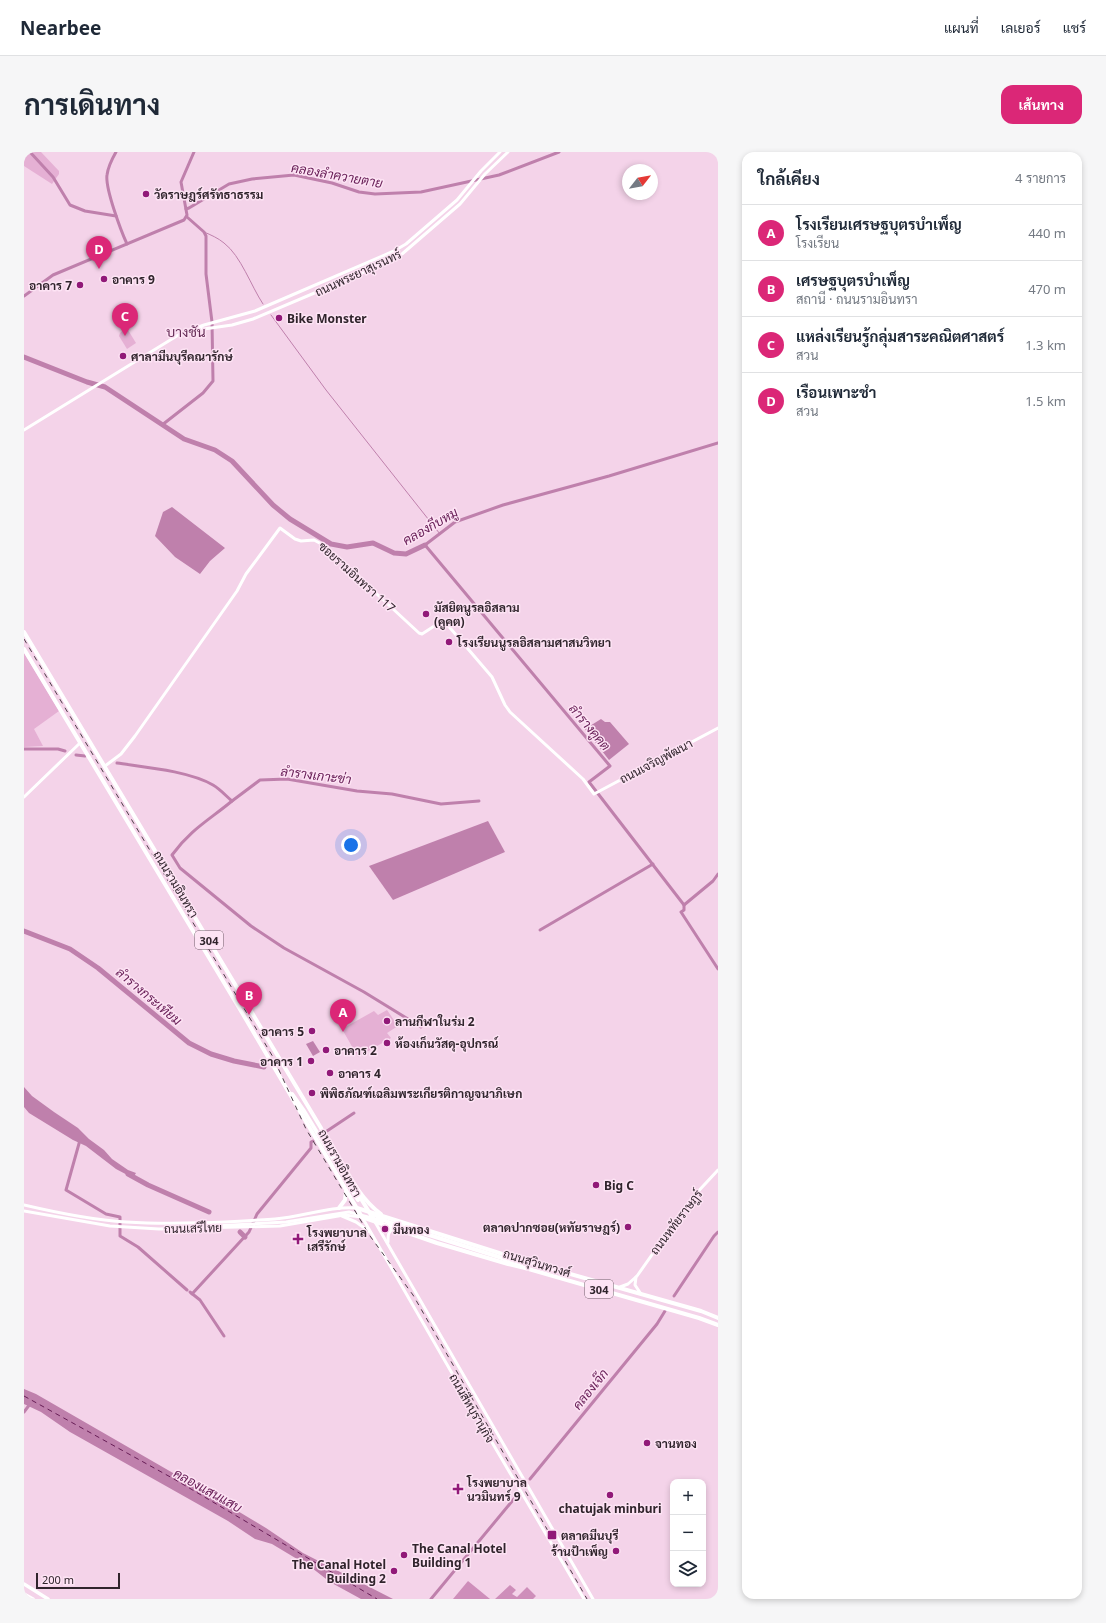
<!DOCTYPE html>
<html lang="th">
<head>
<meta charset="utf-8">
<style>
  :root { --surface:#fff; --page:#f6f6f7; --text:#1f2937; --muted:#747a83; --line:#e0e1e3; --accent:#db2777 }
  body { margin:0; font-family:"Noto Sans",Sarabun,sans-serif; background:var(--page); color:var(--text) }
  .controls { position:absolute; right:12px; bottom:12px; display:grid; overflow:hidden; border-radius:8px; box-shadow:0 2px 6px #0003 }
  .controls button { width:36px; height:36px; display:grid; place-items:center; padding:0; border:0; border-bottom:1px solid var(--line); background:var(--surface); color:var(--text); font:20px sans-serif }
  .compass { position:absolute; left:598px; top:12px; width:36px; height:36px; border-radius:50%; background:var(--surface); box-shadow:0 2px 6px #0003; rotate:59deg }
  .scale { position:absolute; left:12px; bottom:10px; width:84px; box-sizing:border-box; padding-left:4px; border:2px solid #30242c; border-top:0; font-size:11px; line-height:14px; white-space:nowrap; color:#30242c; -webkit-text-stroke:3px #fde3f4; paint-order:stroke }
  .you { position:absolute; left:327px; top:693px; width:14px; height:14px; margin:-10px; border:3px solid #fff; border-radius:50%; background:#1a73e8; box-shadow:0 0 0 6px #1a73e833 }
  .badge { display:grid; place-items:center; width:26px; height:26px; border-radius:50%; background:var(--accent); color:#fff; font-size:13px; font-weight:700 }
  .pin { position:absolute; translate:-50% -33px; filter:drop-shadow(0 1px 2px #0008) }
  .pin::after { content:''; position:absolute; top:21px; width:14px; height:12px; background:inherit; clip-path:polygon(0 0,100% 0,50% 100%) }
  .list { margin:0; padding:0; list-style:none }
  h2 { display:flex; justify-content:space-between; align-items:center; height:52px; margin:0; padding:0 16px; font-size:17px }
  h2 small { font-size:13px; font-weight:400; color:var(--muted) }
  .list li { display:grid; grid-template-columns:26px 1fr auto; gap:12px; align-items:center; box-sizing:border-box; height:56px; padding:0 16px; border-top:1px solid var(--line) }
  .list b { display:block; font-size:15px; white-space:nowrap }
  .list p { margin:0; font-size:13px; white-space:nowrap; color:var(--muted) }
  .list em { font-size:13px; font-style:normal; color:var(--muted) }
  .icon { flex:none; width:22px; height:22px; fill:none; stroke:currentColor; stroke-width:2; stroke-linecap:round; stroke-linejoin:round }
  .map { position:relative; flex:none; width:694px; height:1447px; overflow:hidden; border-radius:12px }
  header { display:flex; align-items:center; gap:24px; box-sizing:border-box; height:56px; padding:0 20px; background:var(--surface); border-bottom:1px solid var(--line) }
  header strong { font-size:19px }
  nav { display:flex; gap:22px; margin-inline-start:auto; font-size:14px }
  .intro { display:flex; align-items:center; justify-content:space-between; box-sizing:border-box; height:96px; padding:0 24px }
  h1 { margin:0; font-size:28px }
  .button { padding:10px 18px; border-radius:12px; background:var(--accent); color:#fff; font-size:14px; font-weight:700 }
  main { display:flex; gap:24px; padding:0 24px }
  aside { flex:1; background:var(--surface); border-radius:12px; box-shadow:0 2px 6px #0003 }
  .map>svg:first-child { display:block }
</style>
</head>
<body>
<header>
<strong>Nearbee</strong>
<nav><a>แผนที่</a><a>เลเยอร์</a><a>แชร์</a></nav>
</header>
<div class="intro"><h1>การเดินทาง</h1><a class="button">เส้นทาง</a></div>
<main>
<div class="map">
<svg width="694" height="1447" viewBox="0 0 694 1447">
  <rect width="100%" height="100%" fill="#f4d3e9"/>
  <g fill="#e5b0d4">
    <path d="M0 0H17L35 19V22L28 32 0 14Z"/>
    <path d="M101 177 104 178 112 191 103 197 95 184 96 181Z"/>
    <path d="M0 501 35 559 10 577 19 594 0 595Z"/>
    <path d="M363 858 374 874 363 881 367 886 334 905 318 877 350 859 354 863Z"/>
  </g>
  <g fill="#ce8eba">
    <path d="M444 1429 466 1447H429Z"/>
    <path d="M486 1433 492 1438 488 1442 493 1445 503 1435 512 1444 509 1447H471Z"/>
  </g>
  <g fill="#bf80ac">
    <path d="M148 355 201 396 186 409 176 422 151 405 131 384 139 360Z"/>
    <path d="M577 567 581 570H586L605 592 585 608 561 577Z"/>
    <path d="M464 669 481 700 369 748 345 714Z"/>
    <path d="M289 889 296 900 289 904 282 892Z"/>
    <path d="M0 935 8 944 30 960 54 976 65 987 80 998 88 1007 104 1018 112 1021 109 1026 92 1017 62 994 49 988 5 961 0 955Z"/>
    <path d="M0 1237 12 1242 182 1340 242 1376 279 1401 369 1447H337L306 1430 288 1416 248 1392 231 1387 204 1369 46 1280 17 1260 0 1252Z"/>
  </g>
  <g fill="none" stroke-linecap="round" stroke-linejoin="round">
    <g stroke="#bf80ac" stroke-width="1">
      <path d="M180 80C187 83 194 86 200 91 217 104 227 134 239 152"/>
      <path d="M247 163 302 238 416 382"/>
    </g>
    <g stroke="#bf80ac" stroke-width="3">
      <path d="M6 0 29 25 46 53 61 59 92 64"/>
      <path d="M92 0C88 7 84 15 83 23 81 36 97 79 103 92"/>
      <path d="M162 57 165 56 205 32 228 27 270 23 308 31 335 40 351 42 397 40 475 23 535 0"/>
      <path d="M0 144 29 123 160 68 163 63 157 30 170 0"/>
      <path d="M138 273 179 241 189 229 188 170 182 122V84L180 80 163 65"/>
      <path d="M694 291 585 324 479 353 431 370 401 393 586 614 565 630 660 753 689 729 694 722"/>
      <path d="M0 597H34L41 599"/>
      <path d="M52 603 61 604"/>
      <path d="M93 611C120 615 165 619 189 633 196 637 202 644 208 649L236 628 263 627 333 639 368 642 417 652 455 649"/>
      <path d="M208 649C185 668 166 678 148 703L156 716 227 774 260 796 340 840 397 875"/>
      <path d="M660 753V758L657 760 694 817"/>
      <path d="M516 778 629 712"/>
      <path d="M303 979 330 961"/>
      <path d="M56 988 42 1038 82 1062 96 1065V1084L114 1095 163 1138"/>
      <path d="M166 1140 176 1148 200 1184"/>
      <path d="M168 1142 225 1080 233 1062 287 996V990L289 989"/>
      <path d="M650 1144 690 1084 694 1080"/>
      <path d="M0 1260 6 1252"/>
      <path d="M506 1327 633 1172 641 1159"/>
      <path d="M407 1447 494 1342"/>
    </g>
    <g stroke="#bf80ac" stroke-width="5">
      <path d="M0 205 63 230 81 235 160 287 191 298 208 309 249 353 266 367 307 392 323 395 349 391 370 401 382 402 401 393"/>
      <path d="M0 779 46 797 74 816 165 891 187 902 210 909 240 915"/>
      <path d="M104 1022 124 1033 185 1060"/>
      <path d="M216 1080 221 1085"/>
    </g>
    <path stroke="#671d56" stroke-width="1" stroke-dasharray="5 4" stroke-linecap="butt" d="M0 1244 150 1327 353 1447"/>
    <g stroke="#fff" stroke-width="3">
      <path d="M174 176 180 177 208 173 229 167 347 117 378 102 436 52 461 22 484 0"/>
      <path d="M0 278 156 182 180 173 231 159 370 99 382 92 433 48 457 19 476 0"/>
      <path d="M81 614 97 602 111 584 213 439 222 422 256 376 271 387 277 389 290 388 301 394 395 481 398 482 415 471 421 470 468 525 481 553 486 560 559 627 570 642 694 576"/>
      <path d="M0 645 56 591"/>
      <path d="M0 1053C34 1061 68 1068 102 1070 151 1073 202 1070 251 1067 278 1065 306 1054 333 1056"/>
      <path d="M0 1059 86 1074 135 1077 256 1074 320 1063 338 1065 459 1275 560 1447"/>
      <path d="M318 1064 332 1070 346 1080"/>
      <path d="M351 1070 569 1447"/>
      <path d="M155 1076 262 1070 325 1060 359 1069"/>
      <path d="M364 1090C364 1084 364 1078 370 1077"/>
      <path d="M612 1125 611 1133 617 1142"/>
      <path d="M596 1135 604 1132 613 1124 668 1046 694 1018"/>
    </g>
    <g stroke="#fff" stroke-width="3.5">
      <path d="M0 1432 24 1447"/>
      <path d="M0 1442 9 1447"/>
    </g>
    <g stroke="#fff" stroke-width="4">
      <path d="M0 480 297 976 304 993 350 1068"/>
      <path d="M0 497 220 864 338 1065 413 1091 484 1112 501 1116 675 1166 694 1173"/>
      <path d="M268 942 280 959 334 1048"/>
      <path d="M304 987C320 1012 332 1044 357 1062"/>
      <path d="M315 1056 321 1048 322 1039"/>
      <path d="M333 1056 504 1110 677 1159 694 1166"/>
      <path d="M349 1062 364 1070 475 1105 497 1114"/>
    </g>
    <path stroke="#4d3e48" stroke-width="1" stroke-dasharray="5 5" stroke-linecap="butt" d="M0 487 249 905 282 977 346 1084 389 1143 563 1447"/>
  </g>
  <g fill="#911978" stroke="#fde3f4" stroke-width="1.5">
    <circle cx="122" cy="42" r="4"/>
    <circle cx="80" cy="127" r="4"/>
    <circle cx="56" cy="133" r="4"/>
    <circle cx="255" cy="166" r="4"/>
    <circle cx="99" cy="204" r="4"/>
    <circle cx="402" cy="462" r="4"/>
    <circle cx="425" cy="490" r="4"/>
    <circle cx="363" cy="869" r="4"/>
    <circle cx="288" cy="879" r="4"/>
    <circle cx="363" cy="891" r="4"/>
    <circle cx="302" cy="898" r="4"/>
    <circle cx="287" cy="909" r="4"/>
    <circle cx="306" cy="921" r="4"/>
    <circle cx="288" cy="941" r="4"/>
    <circle cx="572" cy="1033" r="4"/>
    <circle cx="604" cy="1075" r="4"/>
    <circle cx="361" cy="1077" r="4"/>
    <path d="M272 1081h4v4h4v4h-4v4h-4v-4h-4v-4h4z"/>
    <circle cx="623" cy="1291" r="4"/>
    <path d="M432 1331h4v4h4v4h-4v4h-4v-4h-4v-4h4z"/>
    <circle cx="586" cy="1343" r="4"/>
    <rect x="523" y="1378" width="10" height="10" rx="2"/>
    <circle cx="592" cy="1399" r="4"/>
    <circle cx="380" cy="1403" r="4"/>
    <circle cx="370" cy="1419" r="4"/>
  </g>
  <g text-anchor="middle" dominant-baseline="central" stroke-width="3" stroke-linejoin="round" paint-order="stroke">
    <g fill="#fde3f4" stroke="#6e5d68" stroke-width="1">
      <rect x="171" y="779" width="28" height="18" rx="3"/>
      <rect x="561" y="1128" width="28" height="18" rx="3"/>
    </g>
    <g font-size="11" font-weight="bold" fill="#30242c">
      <text x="185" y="788">304</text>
      <text x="575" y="1137">304</text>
    </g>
    <g font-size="12" font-weight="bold" fill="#30242c" stroke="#fde3f4" text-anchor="start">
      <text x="130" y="42">วัดราษฎร์ศรัทธาธรรม</text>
      <text x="88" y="127">อาคาร 9</text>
      <text x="48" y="133" text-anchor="end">อาคาร 7</text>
      <text x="263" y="166">Bike Monster</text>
      <text x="107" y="204">ศาลามีนบุรีคณารักษ์</text>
      <text x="410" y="455">มัสยิตนูรลอิสลาม<tspan x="410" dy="14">(คูคต)</tspan></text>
      <text x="433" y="490">โรงเรียนนูรลอิสลามศาสนวิทยา</text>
      <text x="371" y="869">ลานกีฬาในร่ม 2</text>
      <text x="280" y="879" text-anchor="end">อาคาร 5</text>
      <text x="371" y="891">ห้องเก็นวัสดุ-อุปกรณ์</text>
      <text x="310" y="898">อาคาร 2</text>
      <text x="279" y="909" text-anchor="end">อาคาร 1</text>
      <text x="314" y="921">อาคาร 4</text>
      <text x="296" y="941">พิพิธภัณฑ์เฉลิมพระเกียรติกาญจนาภิเษก</text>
      <text x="580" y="1033">Big C</text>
      <text x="596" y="1075" text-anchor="end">ตลาดปากซอย(หทัยราษฎร์)</text>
      <text x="369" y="1077">มีนทอง</text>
      <text x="283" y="1080">โรงพยาบาล<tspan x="283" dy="14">เสรีรักษ์</tspan></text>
      <text x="631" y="1291">จานทอง</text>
      <text x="443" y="1330">โรงพยาบาล<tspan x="443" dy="14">นวมินทร์ 9</tspan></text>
      <text x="586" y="1356" text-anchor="middle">chatujak minburi</text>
      <text x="537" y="1383">ตลาดมีนบุรี</text>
      <text x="388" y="1396">The Canal Hotel<tspan x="388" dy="14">Building 1</tspan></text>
      <text x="584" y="1399" text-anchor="end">ร้านป้าเพ็ญ</text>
      <text x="362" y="1412" text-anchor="end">The Canal Hotel<tspan x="362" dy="14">Building 2</tspan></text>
    </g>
    <g font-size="12" fill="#30242c" stroke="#fde3f4">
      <text transform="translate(334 121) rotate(-25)">ถนนพระยาสุเรนทร์</text>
      <text transform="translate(333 425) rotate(42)">ซอยรามอินทรา 117</text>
      <text transform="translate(632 609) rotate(-28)">ถนนเจริญพัฒนา</text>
      <text transform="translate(152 732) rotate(59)">ถนนรามอินทรา</text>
      <text transform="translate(316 1011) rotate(61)">ถนนรามอินทรา</text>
      <text transform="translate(652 1070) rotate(-53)">ถนนหทัยราษฎร์</text>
      <text transform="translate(169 1076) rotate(-1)">ถนนเสรีไทย</text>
      <text transform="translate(513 1111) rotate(17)">ถนนสุวินทวงศ์</text>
      <text transform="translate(448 1256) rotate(60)">ถนนสีหบุรานุกิจ</text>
    </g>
    <g font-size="13" font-style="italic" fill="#671d56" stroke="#fde3f4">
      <text transform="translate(313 23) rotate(10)">คลองลำควายตาย</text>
      <text transform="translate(406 374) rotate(-30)">คลองกีบหมู</text>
      <text transform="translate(566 575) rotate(50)">ลำรางคูคต</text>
      <text transform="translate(292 623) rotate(7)">ลำรางเกาะข่า</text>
      <text transform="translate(125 844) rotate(40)">ลำรางกระเทียม</text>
      <text transform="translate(566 1237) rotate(-51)">คลองเจ๊ก</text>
      <text transform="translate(184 1338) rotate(29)">คลองแสนแสบ</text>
    </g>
    <g font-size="14" fill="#672e58" stroke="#fde3f4">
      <text x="162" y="179">บางชัน</text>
    </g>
  </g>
</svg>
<div class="controls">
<button>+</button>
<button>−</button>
<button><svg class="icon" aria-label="layers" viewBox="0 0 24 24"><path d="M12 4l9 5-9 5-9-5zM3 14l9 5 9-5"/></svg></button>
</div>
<svg class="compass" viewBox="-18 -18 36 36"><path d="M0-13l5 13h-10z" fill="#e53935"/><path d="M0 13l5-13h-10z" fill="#747a83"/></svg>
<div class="scale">200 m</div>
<div class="you"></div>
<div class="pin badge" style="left:319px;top:880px">A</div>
<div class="pin badge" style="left:225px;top:863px">B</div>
<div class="pin badge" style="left:101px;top:184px">C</div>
<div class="pin badge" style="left:75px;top:117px">D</div>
</div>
<aside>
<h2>ใกล้เคียง<small>4 รายการ</small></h2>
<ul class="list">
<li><span class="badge">A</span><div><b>โรงเรียนเศรษฐบุตรบำเพ็ญ</b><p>โรงเรียน</p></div><em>440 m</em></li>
<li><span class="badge">B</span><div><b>เศรษฐบุตรบำเพ็ญ</b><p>สถานี · ถนนรามอินทรา</p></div><em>470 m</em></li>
<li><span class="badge">C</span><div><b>แหล่งเรียนรู้กลุ่มสาระคณิตศาสตร์</b><p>สวน</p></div><em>1.3 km</em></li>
<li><span class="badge">D</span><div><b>เรือนเพาะชำ</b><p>สวน</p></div><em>1.5 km</em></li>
</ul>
</aside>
</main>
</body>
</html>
